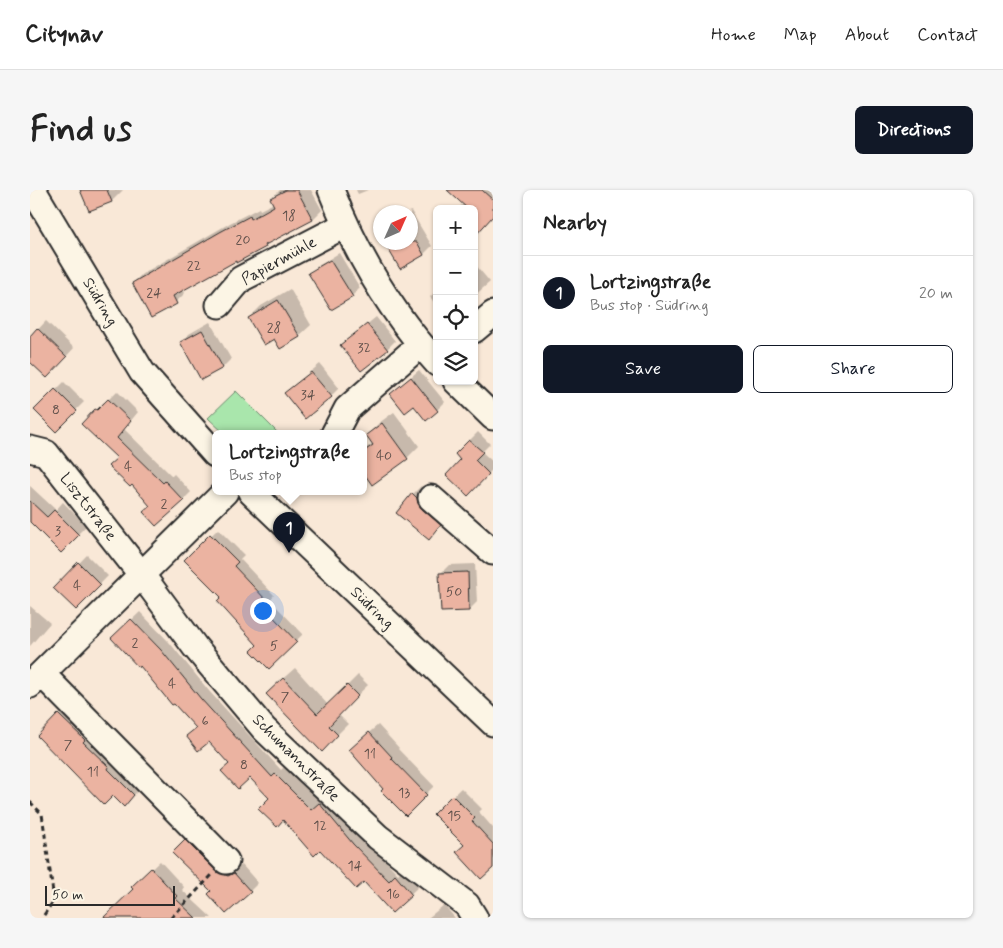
<!DOCTYPE html>
<html lang="en">
<head>
<meta charset="utf-8">
<style>
  :root { --surface:#fff; --page:#f6f6f6; --text:#222; --muted:#767676; --line:#e0e0e0; --accent:#111827 }
  body { margin:0; font-family:Mynerve,sans-serif; background:var(--page); color:var(--text) }
  .controls { position:absolute; right:15px; top:15px; display:grid; overflow:hidden; border-radius:8px; box-shadow:0 1px 4px #0004 }
  .controls button { width:45px; height:45px; display:grid; place-items:center; padding:0; border:0; border-bottom:1px solid var(--line); background:var(--surface); color:var(--text); font:25px sans-serif }
  .compass { position:absolute; left:343px; top:15px; width:45px; height:45px; border-radius:50%; background:var(--surface); box-shadow:0 1px 4px #0004; rotate:45deg }
  .scale { position:absolute; left:15px; bottom:12px; width:130px; box-sizing:border-box; padding-left:5px; border:2px solid #2b2b2b; border-top:0; font-size:14px; line-height:18px; white-space:nowrap; color:#2b2b2b; -webkit-text-stroke:4px #fcf5e5; paint-order:stroke }
  .you { position:absolute; left:232px; top:420px; width:18px; height:18px; margin:-12px; border:4px solid #fff; border-radius:50%; background:#1a73e8; box-shadow:0 0 0 8px #1a73e833 }
  .badge { display:grid; place-items:center; width:32px; height:32px; border-radius:50%; background:var(--accent); color:#fff; font-size:16px; font-weight:700 }
  .pin { position:absolute; translate:-50% -41px; filter:drop-shadow(0 1px 2px #0008) }
  .pin::after { content:''; position:absolute; top:26px; width:18px; height:15px; background:inherit; clip-path:polygon(0 0,100% 0,50% 100%) }
  .popup { position:absolute; left:182px; top:240px; width:155px; height:65px; box-sizing:border-box; display:grid; place-content:center; border-radius:8px; background:var(--surface); filter:drop-shadow(0 1px 4px #0005); font-size:16px; white-space:nowrap; color:var(--muted) }
  .popup b { font-size:19px; color:var(--text) }
  .popup::after { content:''; position:absolute; left:50%; top:100%; margin-left:-10px; border:10px solid transparent; border-top-color:var(--surface) }
  .list { margin:0; padding:0; list-style:none }
  h2 { display:flex; justify-content:space-between; align-items:center; height:65px; margin:0; padding:0 20px; font-size:21px }
  h2 small { font-size:16px; font-weight:400; color:var(--muted) }
  .list li { display:grid; grid-template-columns:32px 1fr auto; gap:15px; align-items:center; box-sizing:border-box; height:75px; padding:0 20px; border-top:1px solid var(--line) }
  .list b { display:block; font-size:19px; white-space:nowrap }
  .list p { margin:0; font-size:16px; white-space:nowrap; color:var(--muted) }
  .list em { font-size:16px; font-style:normal; color:var(--muted) }
  .actions { display:flex; gap:10px; padding:15px 20px }
  .actions a { flex:1; padding:11px 0; border:1px solid var(--accent); border-radius:8px; text-align:center; font-size:18px; color:var(--accent) }
  .actions .main { background:var(--accent); color:#fff }
  .icon { flex:none; width:28px; height:28px; fill:none; stroke:currentColor; stroke-width:2; stroke-linecap:round; stroke-linejoin:round }
  .map { position:relative; flex:none; width:463px; height:728px; overflow:hidden; border-radius:8px }
  header { display:flex; align-items:center; gap:30px; box-sizing:border-box; height:70px; padding:0 25px; background:var(--surface); border-bottom:1px solid var(--line) }
  header strong { font-size:24px }
  nav { display:flex; gap:28px; margin-inline-start:auto; font-size:18px }
  .intro { display:flex; align-items:center; justify-content:space-between; box-sizing:border-box; height:120px; padding:0 30px }
  h1 { margin:0; font-size:35px }
  .button { padding:12px 22px; border-radius:8px; background:var(--accent); color:#fff; font-size:18px; font-weight:700 }
  main { display:flex; gap:30px; padding:0 30px }
  aside { flex:1; background:var(--surface); border-radius:8px; box-shadow:0 1px 4px #0004 }
  .map>svg:first-child { display:block }
</style>
</head>
<body>
<header>
<strong>Citynav</strong>
<nav><a>Home</a><a>Map</a><a>About</a><a>Contact</a></nav>
</header>
<div class="intro"><h1>Find us</h1><a class="button">Directions</a></div>
<main>
<div class="map">
<svg width="463" height="728" viewBox="0 0 463 728">
  <rect width="100%" height="100%" fill="#f9e8d7"/>
  <filter id="ink" filterUnits="userSpaceOnUse"><feTurbulence type="fractalNoise" baseFrequency=".02" numOctaves="2"/><feDisplacementMap in="SourceGraphic" scale="10" xChannelSelector="R" yChannelSelector="G"/><feConvolveMatrix kernelMatrix="1 2 1 2 8 2 1 2 1" color-interpolation-filters="sRGB"/></filter>
  <g filter="url(#ink)">
    <path fill="#a9e6ac" stroke="#6a886c" d="M206 201 249 244H195L178 228Z"/>
    <g fill="#0003">
      <path d="M52 0H93L82 11Z"/>
      <path d="M250 0H281L292 20 283 29 240 51 235 56 206 70 153 99 155 103 146 112 103 93 112 84 200 33 229 18 230 20 244 13 241 9Z"/>
      <path d="M326 0H338L328 4Z"/>
      <path d="M424 0H463V26L447 43 444 19H428L434 13Z"/>
      <path d="M381 21 402 56 394 64 370 78 380 52V22H378Z"/>
      <path d="M309 63 330 98 322 106 301 118 280 84 288 76Z"/>
      <path d="M444 73 460 92 444 106Z"/>
      <path d="M260 99 281 135 269 146 219 128 231 116Z"/>
      <path d="M407 100V116L400 107Z"/>
      <path d="M346 127 365 151 357 159 312 155Z"/>
      <path d="M16 131 44 158 17 187 0 170V148Z"/>
      <path d="M180 132 201 169 193 177 172 189 151 152 159 144Z"/>
      <path d="M290 174 309 198 301 206 264 195Z"/>
      <path d="M389 180 415 212 407 220 384 214 361 204Z"/>
      <path d="M34 192 54 212 26 240 6 220Z"/>
      <path d="M87 201 108 222 94 239 142 286 144 284 161 302 153 310 121 316 89 268 66 220 74 212 75 213Z"/>
      <path d="M364 222 389 256 377 268 343 293 333 280V261L343 253 337 245 349 233Z"/>
      <path d="M448 242 460 254 452 262 463 272V279L438 304 432 270 426 264Z"/>
      <path d="M0 296 26 320 33 312 56 336 31 361 0 330Z"/>
      <path d="M391 296 418 327 399 348 383 304Z"/>
      <path d="M188 339 214 365 210 369 244 405 240 410 273 444 239 477 229 454 192 407 156 370Z"/>
      <path d="M57 365 78 386 46 419 25 398Z"/>
      <path d="M445 374 447 412 439 420 411 383 419 375Z"/>
      <path d="M0 416 20 433 0 456Z"/>
      <path d="M110 422 139 452 179 501 251 580 254 577 290 612 298 606 331 645 368 684 374 678 389 696 362 721 334 690 220 587 201 573 111 475 83 448Z"/>
      <path d="M265 478 298 515 328 485 338 495 308 524 318 534 292 560 248 493Z"/>
      <path d="M37 517 112 597 94 615 83 604 9 546Z"/>
      <path d="M348 535 369 558 368 559 404 596 376 624 355 599 328 552Z"/>
      <path d="M431 598 452 619 449 622 463 638V676L435 655 404 624Z"/>
      <path d="M164 643 194 673 207 678 212 675 228 693 220 701H183L144 663Z"/>
      <path d="M130 671 154 697 152 700 182 728H74L105 699 111 689Z"/>
      <path d="M414 715 425 728H398Z"/>
    </g>
    <g fill="#ebb3a1" stroke="#2b2b2b">
      <path d="M50 0H77L82 12 59 21Z"/>
      <path d="M256 0H267L283 30 235 55 236 57 206 73V71L143 106 147 114 121 128 102 93 190 42 220 26 221 29 244 16 240 8Z"/>
      <path d="M417 0H452L463 10V26L444 47V19H438Z"/>
      <path d="M354 52H387L394 65 370 79Z"/>
      <path d="M300 70 323 107 301 120 278 83Z"/>
      <path d="M248 110 270 147 250 159 244 149 234 155 218 128Z"/>
      <path d="M337 134 358 160 331 181 310 155Z"/>
      <path d="M7 138 37 167 17 188 0 172V146Z"/>
      <path d="M172 140 193 178 171 190 150 152Z"/>
      <path d="M281 182 302 207 275 229 254 203Z"/>
      <path d="M381 187 408 221 396 231 384 216 375 223 360 204Z"/>
      <path d="M25 199 47 221 26 242 4 220Z"/>
      <path d="M78 209 101 231 87 248 133 293 135 291 154 311 126 336 113 322 120 316 102 295 100 297 78 276 87 268 51 234 65 219 67 220Z"/>
      <path d="M352 233 378 269 342 295 333 282V262L343 255 336 245Z"/>
      <path d="M439 250 453 262 445 270 459 284 438 306 416 285 430 270 425 264Z"/>
      <path d="M382 303 387 308 388 313 392 319 411 335 399 350 366 323Z"/>
      <path d="M0 311 17 327 24 320 49 345 31 363 0 332Z"/>
      <path d="M180 344 208 372 204 376 238 412 234 417 267 452 239 479 221 461 227 455 187 411 191 407 154 370Z"/>
      <path d="M48 372 71 395 46 420 23 398Z"/>
      <path d="M438 382 439 421 411 422 409 383Z"/>
      <path d="M101 429 131 460 171 509 242 587 245 584 281 620 289 613 323 654 359 691 365 685 382 705 362 723 334 692 326 699 290 660 284 666 253 630 247 637 228 619 239 608 220 588 208 599 191 581 199 574 179 552 168 561 156 546 166 538 144 514 142 515 110 476 109 478 81 448Z"/>
      <path d="M253 488 287 524 317 495 328 506 299 536 308 545 292 562 236 504Z"/>
      <path d="M28 524 55 550 53 552 79 577 78 579 104 605 94 617 83 606 74 615 7 546Z"/>
      <path d="M339 542 362 567 361 568 397 605 376 626 351 601 353 599 319 560Z"/>
      <path d="M422 605 445 628 442 631 463 654V678L451 689 426 662 434 655 403 624Z"/>
      <path d="M155 650 186 681 198 686 204 683 221 702 196 724 178 704 181 701 142 663Z"/>
      <path d="M121 678 147 706 145 708 166 728H73L103 699 101 697Z"/>
    </g>
    <g fill="none" stroke-linecap="round" stroke-linejoin="round">
      <g stroke="#2b2b2b" stroke-width="29">
        <g id="minor">
          <path d="M3 0 112 182 185 264"/>
          <path d="M301 0C326 63 361 123 407 173"/>
          <path d="M189 115 211 89 315 35"/>
          <path d="M444 140 463 124"/>
          <path d="M426 191 463 227"/>
          <path d="M304 244 317 219 390 155"/>
          <path d="M0 259 16 263 111 384 165 457 234 539 348 647 437 715 445 728"/>
          <path d="M221 302 463 533"/>
          <path d="M401 308 463 362"/>
          <path d="M12 484 196 671"/>
          <path d="M0 495 195 302"/>
        </g>
      </g>
      <g stroke="#2b2b2b" stroke-width="3" stroke-dasharray="5 4" stroke-linecap="butt">
        <path d="M260 310 268 302"/>
        <path d="M0 612 12 624 24 710 12 728"/>
        <path d="M141 728 182 685"/>
      </g>
      <use href="#minor" stroke="#fcf5e5" stroke-width="25"/>
    </g>
  </g>
  <g text-anchor="middle" dominant-baseline="central" stroke-width="5" stroke-linejoin="round" paint-order="stroke">
    <g font-size="14" fill="#5b4d48">
      <text x="259" y="26">18</text>
      <text x="213" y="50">20</text>
      <text x="164" y="76">22</text>
      <text x="124" y="103">24</text>
      <text x="244" y="138">28</text>
      <text x="334" y="158">32</text>
      <text x="278" y="205">34</text>
      <text x="26" y="220">8</text>
      <text x="354" y="266">40</text>
      <text x="98" y="277">4</text>
      <text x="134" y="314">2</text>
      <text x="28" y="341">3</text>
      <text x="47" y="396">4</text>
      <text x="424" y="402">50</text>
      <text x="105" y="453">2</text>
      <text x="244" y="456">5</text>
      <text x="142" y="494">4</text>
      <text x="255" y="507">7</text>
      <text x="175" y="531">6</text>
      <text x="38" y="555">7</text>
      <text x="340" y="564">11</text>
      <text x="214" y="575">8</text>
      <text x="63" y="582">11</text>
      <text x="374" y="603">13</text>
      <text x="424" y="626">15</text>
      <text x="290" y="636">12</text>
      <text x="325" y="676">14</text>
      <text x="363" y="704">16</text>
    </g>
    <g font-size="16" fill="#2b2b2b" stroke="#fcf5e5">
      <text transform="translate(249 71) rotate(-29)">Papiermühle</text>
      <text transform="translate(70 112) rotate(59)">Südring</text>
      <text transform="translate(58 317) rotate(52)">Lisztstraße</text>
      <text transform="translate(342 418) rotate(44)">Südring</text>
      <text transform="translate(266 568) rotate(45)">Schumannstraße</text>
    </g>
  </g>
</svg>
<div class="controls">
<button>+</button>
<button>−</button>
<button><svg class="icon" aria-label="locate" viewBox="0 0 24 24"><circle cx="12" cy="12" r="6"/><path d="M12 2v4M12 18v4M2 12h4M18 12h4"/></svg></button>
<button><svg class="icon" aria-label="layers" viewBox="0 0 24 24"><path d="M12 4l9 5-9 5-9-5zM3 14l9 5 9-5"/></svg></button>
</div>
<svg class="compass" viewBox="-18 -18 36 36"><path d="M0-13l5 13h-10z" fill="#e53935"/><path d="M0 13l5-13h-10z" fill="#767676"/></svg>
<div class="scale">50 m</div>
<div class="you"></div>
<div class="pin badge" style="left:259px;top:363px">1</div>
<div class="popup"><b>Lortzingstraße</b>Bus stop</div>
</div>
<aside>
<h2>Nearby<small></small></h2>
<ul class="list">
<li><span class="badge">1</span><div><b>Lortzingstraße</b><p>Bus stop · Südring</p></div><em>20 m</em></li>
</ul>
<div class="actions"><a class="main">Save</a><a>Share</a></div>
</aside>
</main>
</body>
</html>
